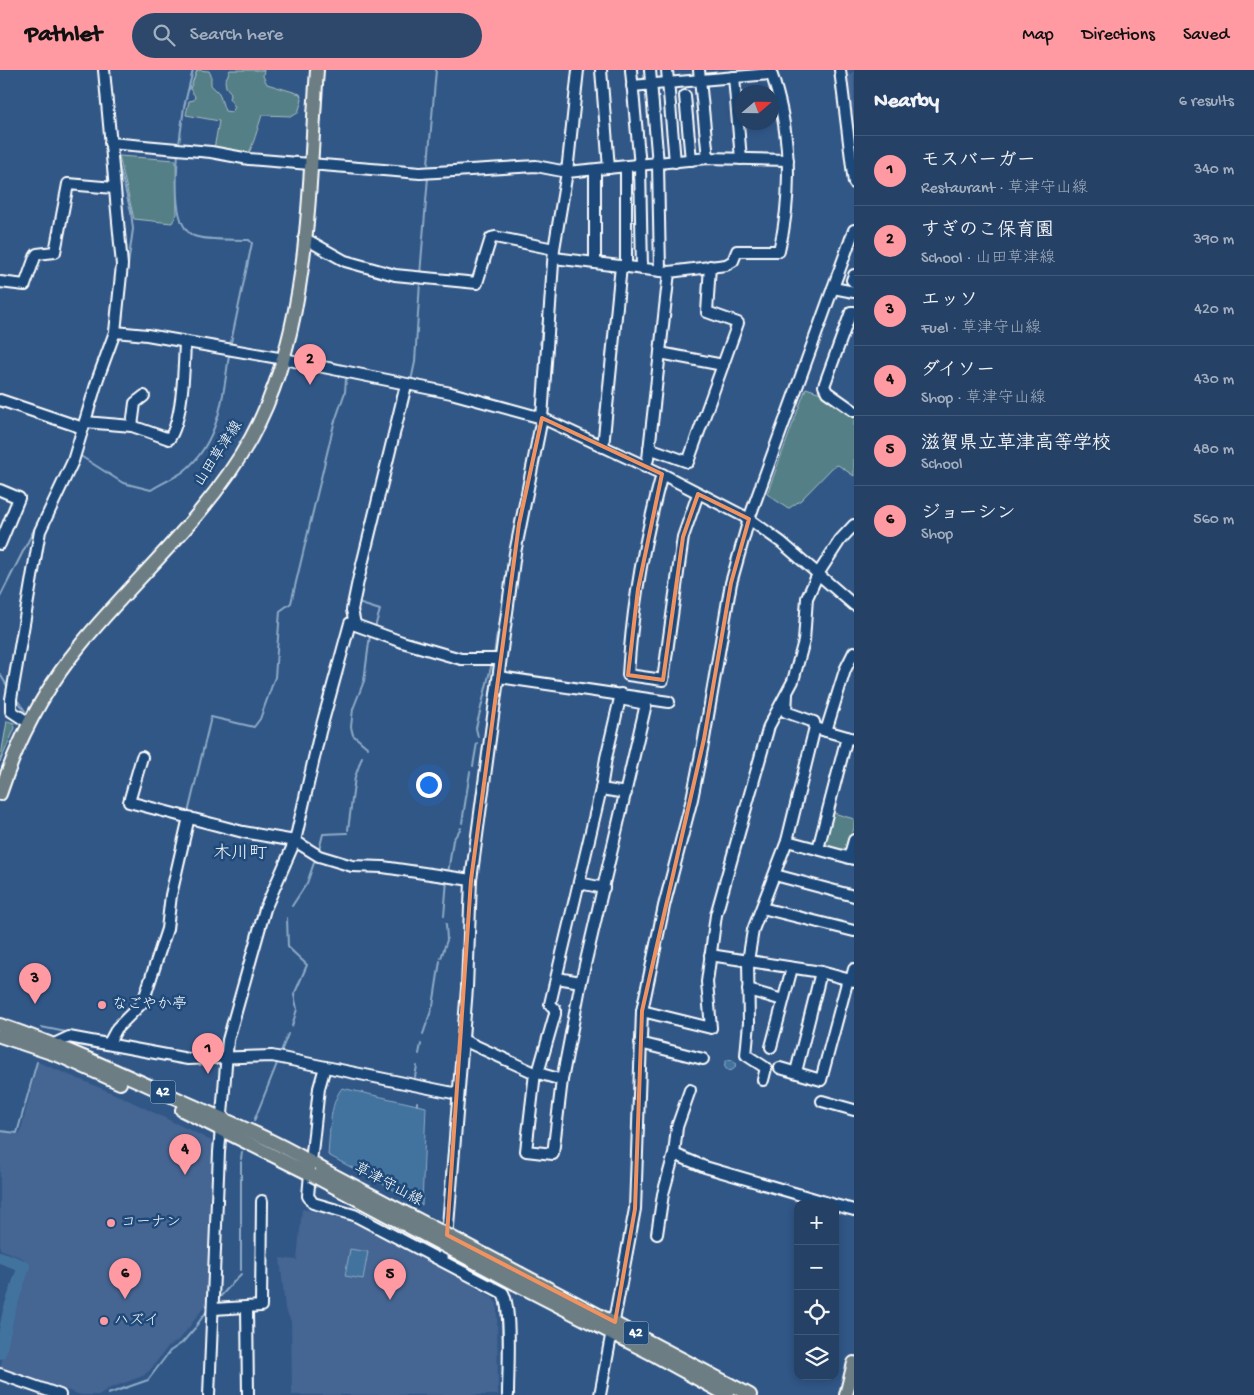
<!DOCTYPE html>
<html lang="en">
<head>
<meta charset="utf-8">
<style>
  :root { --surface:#254165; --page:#2d486b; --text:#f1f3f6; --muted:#a3afbf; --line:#425a79; --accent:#ff9aa2 }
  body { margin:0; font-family:"Gochi Hand","Klee One",sans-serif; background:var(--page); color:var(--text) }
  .controls { position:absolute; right:15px; bottom:15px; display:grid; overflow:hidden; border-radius:10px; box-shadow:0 2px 8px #0003 }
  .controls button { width:45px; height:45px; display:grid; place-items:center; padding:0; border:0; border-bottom:1px solid var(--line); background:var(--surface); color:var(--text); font:25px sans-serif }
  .compass { position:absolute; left:734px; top:15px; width:45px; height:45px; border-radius:50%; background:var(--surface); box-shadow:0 2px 8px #0003; rotate:70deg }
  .you { position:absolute; left:428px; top:714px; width:18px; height:18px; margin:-12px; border:4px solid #fff; border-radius:50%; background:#1a73e8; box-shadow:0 0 0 8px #1a73e833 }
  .badge { display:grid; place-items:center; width:32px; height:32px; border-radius:50%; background:var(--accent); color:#111; font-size:16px; font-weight:700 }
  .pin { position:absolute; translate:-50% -41px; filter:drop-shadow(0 1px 2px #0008) }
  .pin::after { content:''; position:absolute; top:26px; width:18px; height:15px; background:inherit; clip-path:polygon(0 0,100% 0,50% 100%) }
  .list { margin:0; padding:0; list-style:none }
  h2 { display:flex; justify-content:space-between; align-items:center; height:65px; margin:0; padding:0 20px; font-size:21px }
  h2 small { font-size:16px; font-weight:400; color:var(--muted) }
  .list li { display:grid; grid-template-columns:32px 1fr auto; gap:15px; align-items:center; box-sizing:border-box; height:70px; padding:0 20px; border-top:1px solid var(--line) }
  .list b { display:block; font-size:19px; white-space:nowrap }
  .list p { margin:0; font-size:16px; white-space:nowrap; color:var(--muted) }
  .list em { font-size:16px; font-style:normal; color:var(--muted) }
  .icon { flex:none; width:28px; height:28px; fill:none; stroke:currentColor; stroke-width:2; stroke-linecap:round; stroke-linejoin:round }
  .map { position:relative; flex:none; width:854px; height:1325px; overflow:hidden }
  header { display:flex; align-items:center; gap:30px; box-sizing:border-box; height:70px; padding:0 25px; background:var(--accent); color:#111 }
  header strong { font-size:24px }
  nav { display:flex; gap:28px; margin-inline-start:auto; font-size:18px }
  .search { width:350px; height:45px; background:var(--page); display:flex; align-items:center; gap:12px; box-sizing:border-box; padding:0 18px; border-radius:28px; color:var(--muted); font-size:19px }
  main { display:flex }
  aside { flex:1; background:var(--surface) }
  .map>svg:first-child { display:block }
</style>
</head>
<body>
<header>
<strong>Pathlet</strong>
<div class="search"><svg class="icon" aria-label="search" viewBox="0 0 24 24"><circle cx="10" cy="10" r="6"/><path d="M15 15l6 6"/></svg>Search here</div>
<nav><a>Map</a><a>Directions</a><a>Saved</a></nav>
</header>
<main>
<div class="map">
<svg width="854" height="1325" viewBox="0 0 854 1325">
  <rect width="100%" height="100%" fill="#315787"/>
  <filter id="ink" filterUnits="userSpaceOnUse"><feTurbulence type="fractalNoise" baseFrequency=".02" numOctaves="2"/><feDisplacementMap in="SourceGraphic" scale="10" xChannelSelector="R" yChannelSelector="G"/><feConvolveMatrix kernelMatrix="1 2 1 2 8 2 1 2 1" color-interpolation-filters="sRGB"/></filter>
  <g filter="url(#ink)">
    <g fill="#446593">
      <path d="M854 2V61L846 6Z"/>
      <path d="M38 992 122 1027 214 1072 207 1233 181 1268 167 1278 150 1300 143 1306 108 1319 100 1325H81L0 1298 26 1194 24 1189 0 1179V1062L20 1064Z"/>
      <path d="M302 1139 352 1149 423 1187 492 1227 497 1234 498 1325H292L291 1251 285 1239 280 1188 297 1190Z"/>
    </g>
    <g fill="#557f86" stroke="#aabfc2">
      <path d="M197 0 209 1 211 5V15L219 23 225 41 232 42 235 37 229 28 231 23 226 17 225 11 230 0H264L263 6 267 14 300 24 302 30 298 43 292 46 262 45C259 54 252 80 247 86L214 79 219 51 186 45 189 31 194 30 195 26 190 19Z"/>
      <path d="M119 86 176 90 177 144 172 153 134 149Z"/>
      <path d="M806 318 824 324 854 346V406L838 395 833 397 801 430 788 439 767 424Z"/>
      <path d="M7 651 14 653 15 658 0 692Z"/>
      <path d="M830 742 854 749V758L846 783 822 776Z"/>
    </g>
    <g fill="#43739f" stroke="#8eabc5">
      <circle cx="730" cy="995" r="5.5"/>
      <path d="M342 1018 426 1037 422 1135 328 1085C330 1064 329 1034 342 1018Z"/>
      <path d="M350 1179 368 1182 363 1209 345 1206Z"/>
    </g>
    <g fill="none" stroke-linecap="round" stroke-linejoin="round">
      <g stroke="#8eabc5" stroke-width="2">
        <path d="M179 74 184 37 193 0"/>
        <path d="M178 82C177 102 171 156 194 166 207 171 235 169 249 170L252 173 230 277"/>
        <path d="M116 84 131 142 133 159 122 238"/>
        <path d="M428 94 436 0"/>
        <path d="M420 205 428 107"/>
        <path d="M540 274 545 234"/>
        <path d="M411 311 415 292 420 212"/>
        <path d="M539 319 541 278"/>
        <path d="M405 340 410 320"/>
        <path d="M79 385 123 413 151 420C161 413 175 408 184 401 219 373 224 324 229 284"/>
        <path d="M0 527 44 440"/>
        <path d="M358 533 380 540 375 557"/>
        <path d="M494 585 497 564"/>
        <path d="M0 604 9 619"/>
        <path d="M15 627 25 641"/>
        <path d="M478 667 476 658 492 593"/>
        <path d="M368 678 353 665 351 657 353 639 364 611 370 565"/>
        <path d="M473 696 477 673"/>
        <path d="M188 743 211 647 254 657 260 649 275 607 280 541 291 533 334 354 345 322 346 309"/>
        <path d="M462 753 470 702"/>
        <path d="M348 760 355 707 362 687"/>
        <path d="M319 780 323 764 347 763"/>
        <path d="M448 803 453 770 461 758"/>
        <path d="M292 836 307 813 316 787"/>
        <path d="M444 846 447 810"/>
        <path d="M287 848 288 877 307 895 294 925 297 939 292 956"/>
        <path d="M441 888 447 870 446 854"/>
        <path d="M433 936 440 891"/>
        <path d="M41 957 71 963"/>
        <path d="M423 964 432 938"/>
        <path d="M93 966 107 967"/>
        <path d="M280 984 288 964"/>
        <path d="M419 984 421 974"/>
        <path d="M415 1007 417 996"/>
        <path d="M413 1020 418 1021"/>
        <path d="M417 1035V1032"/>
        <path d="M254 1051 278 991"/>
        <path d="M0 1061 17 1063 37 992"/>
        <path d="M241 1089 242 1082"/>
        <path d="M241 1092V1154"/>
        <path d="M241 1200V1156"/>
        <path d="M219 1228 241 1204"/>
        <path d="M196 1256 209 1238"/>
        <path d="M108 1324 148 1310 170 1281 182 1273 195 1258"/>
      </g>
      <path stroke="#43739f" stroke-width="12" d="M0 1187 24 1196 9 1241 0 1283"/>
      <g stroke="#fff" stroke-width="14">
        <g id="minor">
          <path d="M601 0 609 98"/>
          <path d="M631 0 640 96 642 199"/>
          <path d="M650 0 658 94 660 201"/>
          <path d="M667 0 675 92"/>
          <path d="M699 0 708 88"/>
          <path d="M840 0 854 113"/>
          <path d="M734 7 741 89"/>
          <path d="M632 16 771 4"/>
          <path d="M685 26 691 90"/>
          <path d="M110 73 211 82 249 89 420 103 536 96 567 102 708 88 788 90"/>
          <path d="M595 100V192"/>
          <path d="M304 168 345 191 395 205 477 213 491 168 495 167 554 179"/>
          <path d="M554 188 669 202 726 195 733 191 737 181H779C793 122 791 57 770 0"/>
          <path d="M626 196V97"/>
          <path d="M854 205 852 210 854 212"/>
          <path d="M0 212 25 215 35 187 37 184 55 182 68 114 114 118"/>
          <path d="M833 218 854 222"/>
          <path d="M854 242H851L824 316 827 322 854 341"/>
          <path d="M115 262 147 265 284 289 451 323 542 348 662 404 749 449 781 472 854 535"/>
          <path d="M660 283 723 295"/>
          <path d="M0 330 83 358"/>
          <path d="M85 352 132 356 169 369C183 350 184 296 185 272"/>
          <path d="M132 356 135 333 144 326"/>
          <path d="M603 377 621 196"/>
          <path d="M649 378 688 392 738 253 707 242 710 196"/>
          <path d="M645 397 648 389 669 202"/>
          <path d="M662 404C644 470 632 538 628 605L663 610 683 467 698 424"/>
          <path d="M0 420 19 428 0 474"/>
          <path d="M355 554 352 540 358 511 406 315"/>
          <path d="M499 607 669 632"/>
          <path d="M29 653 11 641V629L40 461 73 391 98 308 115 262 122 195 104 0"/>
          <path d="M819 659 854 669"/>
          <path d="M826 661 845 600 854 582"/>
          <path d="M142 687 129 732 243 762 295 771 319 786 352 796 383 797 471 810"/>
          <path d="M601 719 626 723"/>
          <path d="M787 771 854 789"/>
          <path d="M818 779 847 667"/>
          <path d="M849 788 854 770"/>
          <path d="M775 805 854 826"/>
          <path d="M579 813 604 818"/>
          <path d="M762 838 854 861"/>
          <path d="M710 885 821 902 854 911"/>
          <path d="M557 908 581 912"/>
          <path d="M851 910 854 899"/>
          <path d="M748 920 783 930"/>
          <path d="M642 941 711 958 707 912 716 845 769 656 793 611 804 571 807 528 818 504 840 470 854 455"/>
          <path d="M463 970 535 1003"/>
          <path d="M109 973 117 958 143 932 167 859 171 825 189 747"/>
          <path d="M640 973 703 989"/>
          <path d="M54 974 69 967 188 989 272 986 458 1024"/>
          <path d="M771 977 792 898"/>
          <path d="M780 998 821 1010 848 909"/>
          <path d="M796 1002 821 902"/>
          <path d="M538 1003 562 1010 581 912 646 634 620 629"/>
          <path d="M562 1010 553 1084 526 1081 535 1003H538L555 944V939L550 934 601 719 606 688 621 624"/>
          <path d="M763 1010 766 998 746 985 749 953 748 891 753 860 787 771 815 657 814 652 786 642 787 624"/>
          <path d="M822 1031 854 1040"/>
          <path d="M674 1084 705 1097 832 1134"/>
          <path d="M311 1092 319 1018 325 997"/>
          <path d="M310 1104 308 1126 313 1133 354 1145 503 1223C512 1239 508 1303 508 1325"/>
          <path d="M835 1135 854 1140"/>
          <path d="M657 1164 663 1124 674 1084 677 1057 690 1020"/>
          <path d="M441 1189 444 1184 448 1156 467 918 471 810 515 483 542 348 554 179 567 102 578 0"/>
          <path d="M247 1238 248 1325"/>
          <path d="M214 1239 261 1236 262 1131"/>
          <path d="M0 1304 60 1325"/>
          <path d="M209 1325 219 1082 228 970 265 839 295 771 320 662 350 553 402 572 461 589H500"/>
          <path d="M600 1325 635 1139 642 941 664 836 692 729 704 669 731 513 749 449 854 160"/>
        </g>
      </g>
      <g stroke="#fff" stroke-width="16">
        <g id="major">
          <path d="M0 724C18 669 45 618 82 573 138 505 208 446 251 368 311 259 308 121 317 0"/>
          <path d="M0 955C65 977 127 1006 189 1034 234 1054 281 1073 322 1099"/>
          <path d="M0 966 60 986 120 1013"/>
          <path d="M182 1040 312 1105"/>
          <path d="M521 1204 750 1325"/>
          <path d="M516 1214 656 1286 727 1325"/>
          <path d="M846 1325 854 1293"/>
        </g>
      </g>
      <use href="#minor" stroke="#1f4a7a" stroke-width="10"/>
      <use href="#major" stroke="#6c7e84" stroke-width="12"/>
      <g stroke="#fff" stroke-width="16" stroke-linecap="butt">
        <g id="major-bridge">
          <path d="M322 1099 521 1204"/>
          <path d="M312 1105 516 1214"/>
        </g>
      </g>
      <use href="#major-bridge" stroke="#6c7e84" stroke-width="12"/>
    </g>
  </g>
  <path fill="none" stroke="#f09361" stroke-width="4" stroke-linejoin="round" d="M542 348 662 404 638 519 628 605 663 610 683 467 698 424 749 449 731 513 704 669 642 941 635 1139 615 1252 447 1165 471 810 519 454Z"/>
  <g fill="#ff9aa2" stroke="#1f4a7a" stroke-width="2">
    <circle cx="102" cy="935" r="5"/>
    <circle cx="111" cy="1153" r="5"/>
    <circle cx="104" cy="1251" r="5"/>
  </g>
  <g text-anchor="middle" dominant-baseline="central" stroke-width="5" stroke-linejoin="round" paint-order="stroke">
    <g fill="#1f4a7a" stroke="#bcc9d7" stroke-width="1">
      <rect x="150.5" y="1010.5" width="25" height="23" rx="4"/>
      <rect x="623.5" y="1251.5" width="25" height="23" rx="4"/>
    </g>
    <g font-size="14" font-weight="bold" fill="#fff">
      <text x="163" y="1022">42</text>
      <text x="636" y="1263">42</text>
    </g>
    <g font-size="15" fill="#fff" stroke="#1f4a7a">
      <text transform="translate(219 384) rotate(-57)">山田草津線</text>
      <text transform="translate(388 1115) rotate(28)">草津守山線</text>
    </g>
    <g font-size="15" fill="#fff" stroke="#1f4a7a" text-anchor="start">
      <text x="112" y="935">なごやか亭</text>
      <text x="121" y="1153">コーナン</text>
      <text x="114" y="1251">ハズイ</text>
    </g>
    <g font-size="18" fill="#fff" stroke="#1f4a7a">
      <text x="240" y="784">木川町</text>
    </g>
  </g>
</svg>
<div class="controls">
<button>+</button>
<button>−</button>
<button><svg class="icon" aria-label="locate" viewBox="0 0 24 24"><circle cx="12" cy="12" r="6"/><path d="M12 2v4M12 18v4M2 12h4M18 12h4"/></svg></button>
<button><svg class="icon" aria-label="layers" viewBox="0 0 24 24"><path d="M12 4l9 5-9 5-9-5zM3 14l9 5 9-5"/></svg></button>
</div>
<svg class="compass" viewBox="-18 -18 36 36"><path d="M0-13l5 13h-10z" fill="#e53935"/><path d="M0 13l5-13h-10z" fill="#a3afbf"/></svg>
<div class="you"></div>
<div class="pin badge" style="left:208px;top:1004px">1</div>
<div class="pin badge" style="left:310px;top:315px">2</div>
<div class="pin badge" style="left:35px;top:934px">3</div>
<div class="pin badge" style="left:185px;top:1105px">4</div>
<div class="pin badge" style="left:390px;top:1230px">5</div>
<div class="pin badge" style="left:125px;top:1229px">6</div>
</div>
<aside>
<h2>Nearby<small>6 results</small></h2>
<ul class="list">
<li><span class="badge">1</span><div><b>モスバーガー</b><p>Restaurant · 草津守山線</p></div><em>340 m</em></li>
<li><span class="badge">2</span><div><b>すぎのこ保育園</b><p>School · 山田草津線</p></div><em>390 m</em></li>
<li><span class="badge">3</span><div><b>エッソ</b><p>Fuel · 草津守山線</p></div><em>420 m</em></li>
<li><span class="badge">4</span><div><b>ダイソー</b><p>Shop · 草津守山線</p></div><em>430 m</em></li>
<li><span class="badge">5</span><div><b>滋賀県立草津高等学校</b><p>School</p></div><em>480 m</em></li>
<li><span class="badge">6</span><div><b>ジョーシン</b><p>Shop</p></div><em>560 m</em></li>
</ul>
</aside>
</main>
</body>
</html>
